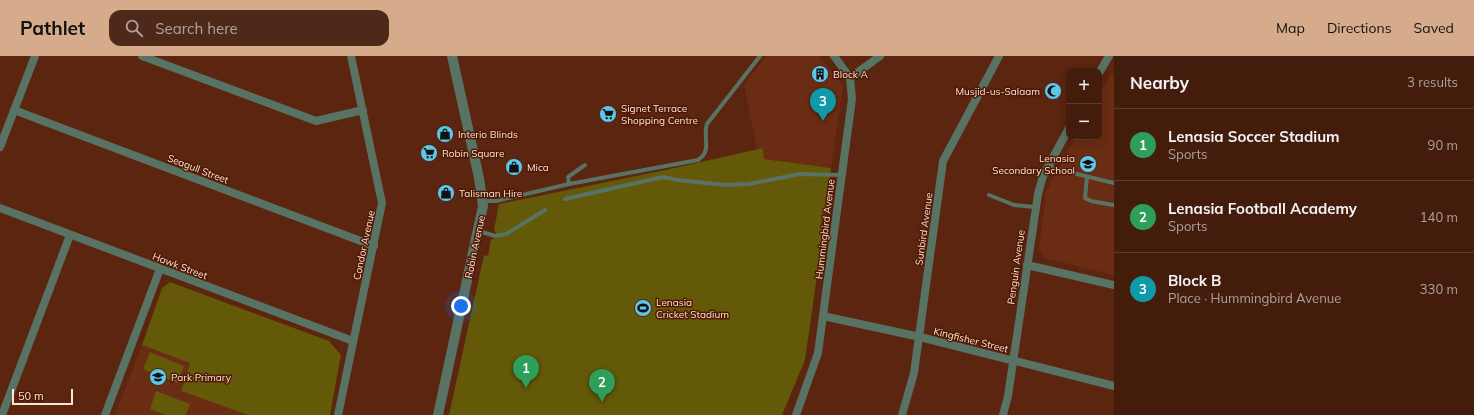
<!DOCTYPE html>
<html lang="en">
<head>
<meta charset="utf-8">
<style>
  :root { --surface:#441c0b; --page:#4e2919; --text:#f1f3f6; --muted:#afa19d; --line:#5c3a2c; --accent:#d6ab8b }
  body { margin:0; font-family:Mulish,sans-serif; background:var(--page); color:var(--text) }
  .controls { position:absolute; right:12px; top:12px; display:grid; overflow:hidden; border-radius:8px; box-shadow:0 2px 10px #0003 }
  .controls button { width:36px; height:36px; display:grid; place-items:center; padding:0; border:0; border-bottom:1px solid var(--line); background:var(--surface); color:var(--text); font:20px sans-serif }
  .scale { position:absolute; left:12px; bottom:10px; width:61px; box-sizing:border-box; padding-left:4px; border:2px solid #fee2d8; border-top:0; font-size:11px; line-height:14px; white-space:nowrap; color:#fee2d8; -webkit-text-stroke:3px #4f1a04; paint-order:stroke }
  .you { position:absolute; left:461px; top:250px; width:14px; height:14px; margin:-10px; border:3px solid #fff; border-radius:50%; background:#1a73e8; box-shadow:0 0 0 6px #1a73e833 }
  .badge { display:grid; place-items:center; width:26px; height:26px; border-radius:50%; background:var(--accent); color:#fff; font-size:13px; font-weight:700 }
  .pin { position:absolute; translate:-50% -33px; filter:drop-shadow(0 1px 2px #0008) }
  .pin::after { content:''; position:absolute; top:21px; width:14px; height:12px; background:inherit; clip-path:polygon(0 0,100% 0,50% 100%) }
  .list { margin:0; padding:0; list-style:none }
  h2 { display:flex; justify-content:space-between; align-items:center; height:52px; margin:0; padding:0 16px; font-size:17px }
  h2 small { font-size:13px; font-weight:400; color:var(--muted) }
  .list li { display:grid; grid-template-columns:26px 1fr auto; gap:12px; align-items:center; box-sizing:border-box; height:72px; padding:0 16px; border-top:1px solid var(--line) }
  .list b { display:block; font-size:15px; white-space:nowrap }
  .list p { margin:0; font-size:13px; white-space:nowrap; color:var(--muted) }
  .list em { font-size:13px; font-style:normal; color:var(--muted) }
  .icon { flex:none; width:22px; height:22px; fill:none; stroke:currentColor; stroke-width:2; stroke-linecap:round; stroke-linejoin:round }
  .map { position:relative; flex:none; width:1114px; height:359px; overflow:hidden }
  header { display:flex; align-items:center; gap:24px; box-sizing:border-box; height:56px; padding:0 20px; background:var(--accent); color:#111 }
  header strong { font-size:19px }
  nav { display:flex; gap:22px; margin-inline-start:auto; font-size:14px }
  .search { width:280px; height:36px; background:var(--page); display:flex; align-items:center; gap:10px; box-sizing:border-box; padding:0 14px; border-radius:12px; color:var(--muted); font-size:15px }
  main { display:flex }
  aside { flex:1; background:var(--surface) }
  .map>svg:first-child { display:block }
</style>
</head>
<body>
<header>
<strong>Pathlet</strong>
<div class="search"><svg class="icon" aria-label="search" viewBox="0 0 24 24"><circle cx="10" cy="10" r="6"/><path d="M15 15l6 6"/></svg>Search here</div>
<nav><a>Map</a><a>Directions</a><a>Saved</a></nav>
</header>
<main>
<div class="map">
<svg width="1114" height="359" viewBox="0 0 1114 359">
  <rect width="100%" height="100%" fill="#5b250f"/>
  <g fill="#6a2c13">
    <path d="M766 0H819L843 30 831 112 764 103 763 92 757 93 744 29Z"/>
    <path d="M1111 17 1114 18V219L1045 202 1039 193 1046 136 1076 81H1099V38Z"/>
    <path d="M142 289 191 307 181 335 248 359H115Z"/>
  </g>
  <g fill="#635908">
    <path d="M763 92 764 103 831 112 826 154 823 156 821 168 824 171 805 304 782 359H449L484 199 488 200 491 184 495 182 496 177 494 174 499 148 670 113Z"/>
    <path d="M170 226 329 285 341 299 330 359H248L181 335 190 307 142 289 162 232Z"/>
    <path d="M150 296 184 310 177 327 143 313Z"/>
    <path d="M156 335 190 348 186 359H166L150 353Z"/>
  </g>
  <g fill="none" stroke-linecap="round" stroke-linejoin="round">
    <g stroke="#587364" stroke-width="4">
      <path d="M1048 111 1114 127"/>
      <path d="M1087 121 1085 142 1091 145 1113 149"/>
      <path d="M569 128 698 104C713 94 702 81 707 68L760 0"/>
      <path d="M989 139 1014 149 1035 151"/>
      <path d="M565 143 663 121 678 124 726 129 749 128 800 118 841 119"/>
      <path d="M483 145H496L569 128 568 121 585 109"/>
      <path d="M479 175 495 180 506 178 545 154"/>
    </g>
    <g stroke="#587364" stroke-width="8">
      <path d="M142 0 316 65 363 54"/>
      <path d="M1099 17 1109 0"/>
      <path d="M850 22 880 0"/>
      <path d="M14 54 374 190"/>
      <path d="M0 91 35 0"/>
      <path d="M0 152 353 285"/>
      <path d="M1027 209 1114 229"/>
      <path d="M823 260 920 281 1114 330"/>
      <path d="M2 359 70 179"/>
      <path d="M105 359 160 213"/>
      <path d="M338 359 382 147 351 0"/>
      <path d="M796 359 818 297 852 43 850 22 834 0"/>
      <path d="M902 359 914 317 943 105 999 0"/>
      <path d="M1003 359 1008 340 1038 138 1043 120 1069 72"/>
    </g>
    <path stroke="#587364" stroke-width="10" d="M438 359 483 150 479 122 452 0"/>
  </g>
  <defs>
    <g id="building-disc" transform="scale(0.9)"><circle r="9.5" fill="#5cc7e8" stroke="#4f1a04"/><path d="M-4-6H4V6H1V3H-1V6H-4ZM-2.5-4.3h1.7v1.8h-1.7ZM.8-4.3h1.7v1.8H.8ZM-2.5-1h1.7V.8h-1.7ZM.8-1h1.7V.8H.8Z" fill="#111"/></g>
    <g id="mosque-disc" transform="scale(0.9)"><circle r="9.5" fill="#5cc7e8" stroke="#4f1a04"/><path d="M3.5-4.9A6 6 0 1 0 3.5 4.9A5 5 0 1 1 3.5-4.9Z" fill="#111"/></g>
    <g id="supermarket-disc" transform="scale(0.9)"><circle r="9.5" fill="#5cc7e8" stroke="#4f1a04"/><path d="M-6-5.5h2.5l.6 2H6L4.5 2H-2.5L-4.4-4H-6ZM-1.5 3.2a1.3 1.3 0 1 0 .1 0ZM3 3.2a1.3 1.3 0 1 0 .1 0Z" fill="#111"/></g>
    <g id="shop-disc" transform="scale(0.9)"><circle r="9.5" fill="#5cc7e8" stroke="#4f1a04"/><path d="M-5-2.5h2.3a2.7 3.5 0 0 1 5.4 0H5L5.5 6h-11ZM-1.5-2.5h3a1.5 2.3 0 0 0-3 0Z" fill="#111"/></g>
    <g id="school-disc" transform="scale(0.9)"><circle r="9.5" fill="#5cc7e8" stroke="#4f1a04"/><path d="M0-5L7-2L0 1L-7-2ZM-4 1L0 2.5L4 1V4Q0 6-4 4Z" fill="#111"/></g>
    <g id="stadium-disc" transform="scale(0.9)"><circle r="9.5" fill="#5cc7e8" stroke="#4f1a04"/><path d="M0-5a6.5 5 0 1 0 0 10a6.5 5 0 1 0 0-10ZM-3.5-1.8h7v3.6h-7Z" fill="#111"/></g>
  </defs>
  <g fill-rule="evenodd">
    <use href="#building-disc" x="820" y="18"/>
    <use href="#mosque-disc" x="1053" y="35"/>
    <use href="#supermarket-disc" x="608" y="58"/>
    <use href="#shop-disc" x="445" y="78"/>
    <use href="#supermarket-disc" x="429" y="97"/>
    <use href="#school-disc" x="1088" y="108"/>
    <use href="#shop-disc" x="514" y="111"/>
    <use href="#shop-disc" x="446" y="137"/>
    <use href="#stadium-disc" x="643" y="252"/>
    <use href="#school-disc" x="158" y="321"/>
  </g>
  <g text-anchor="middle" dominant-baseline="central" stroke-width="3" stroke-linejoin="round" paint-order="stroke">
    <g font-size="10" fill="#fee2d8" stroke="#4f1a04" text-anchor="start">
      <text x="833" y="18">Block A</text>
      <text x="1040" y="35" text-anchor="end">Musjid-us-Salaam</text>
      <text x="621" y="52">Signet Terrace<tspan x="621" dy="12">Shopping Centre</tspan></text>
      <text x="458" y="78">Interio Blinds</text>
      <text x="442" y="97">Robin Square</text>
      <text x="1075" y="102" text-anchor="end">Lenasia<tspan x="1075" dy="12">Secondary School</tspan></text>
      <text x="527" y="111">Mica</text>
      <text x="459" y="137">Talisman Hire</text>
      <text x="656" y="246">Lenasia<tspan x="656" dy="12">Cricket Stadium</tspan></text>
      <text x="171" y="321">Park Primary</text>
    </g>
    <g font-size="10" fill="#fee2d8" stroke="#4f1a04">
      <text transform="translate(198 113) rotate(21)">Seagull Street</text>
      <text transform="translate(825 173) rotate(-83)">Hummingbird Avenue</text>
      <text transform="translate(924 173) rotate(-82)">Sunbird Avenue</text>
      <text transform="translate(364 189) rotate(-78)">Condor Avenue</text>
      <text transform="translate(475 191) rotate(-78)">Robin Avenue</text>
      <text transform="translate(180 210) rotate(21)">Hawk Street</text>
      <text transform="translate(1016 211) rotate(-82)">Penguin Avenue</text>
      <text transform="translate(971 284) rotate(14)">Kingfisher Street</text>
    </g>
  </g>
</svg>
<div class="controls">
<button>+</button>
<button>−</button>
</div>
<div class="scale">50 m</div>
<div class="you"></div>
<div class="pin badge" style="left:526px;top:332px;background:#2e9e5b">1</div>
<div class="pin badge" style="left:602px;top:346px;background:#2e9e5b">2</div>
<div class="pin badge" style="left:823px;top:65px;background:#0f9aa8">3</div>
</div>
<aside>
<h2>Nearby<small>3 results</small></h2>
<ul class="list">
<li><span class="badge" style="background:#2e9e5b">1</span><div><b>Lenasia Soccer Stadium</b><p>Sports</p></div><em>90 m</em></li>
<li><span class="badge" style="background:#2e9e5b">2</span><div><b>Lenasia Football Academy</b><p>Sports</p></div><em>140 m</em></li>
<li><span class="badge" style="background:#0f9aa8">3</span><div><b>Block B</b><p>Place · Hummingbird Avenue</p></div><em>330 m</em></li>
</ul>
</aside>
</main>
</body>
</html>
